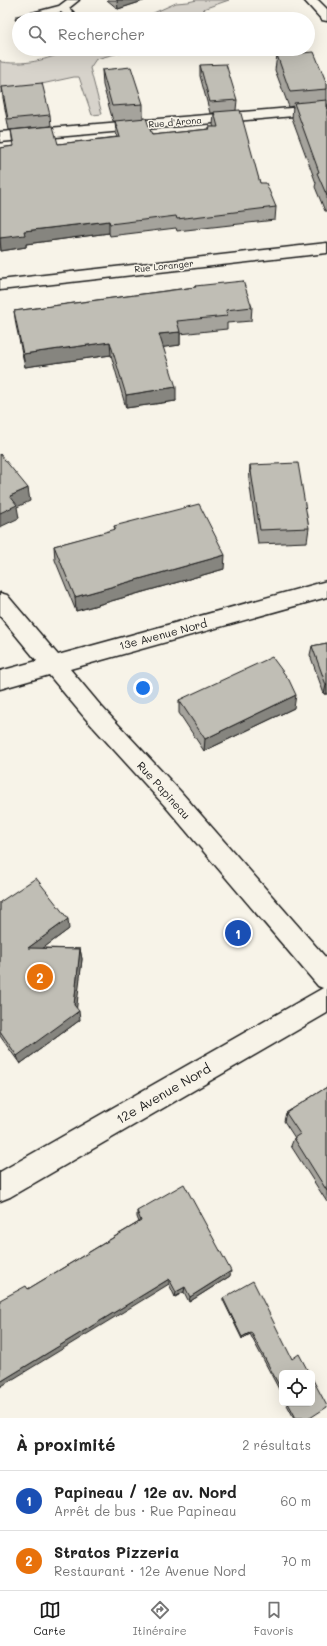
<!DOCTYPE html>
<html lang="fr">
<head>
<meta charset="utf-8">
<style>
  :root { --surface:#fff; --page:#f6f6f6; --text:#222; --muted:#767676; --line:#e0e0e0; --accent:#1c1c1c }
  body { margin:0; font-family:Mali,sans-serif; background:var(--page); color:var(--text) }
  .controls { position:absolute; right:12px; bottom:12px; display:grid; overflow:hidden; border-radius:6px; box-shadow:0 4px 16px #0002 }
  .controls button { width:36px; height:36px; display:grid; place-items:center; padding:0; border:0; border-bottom:1px solid var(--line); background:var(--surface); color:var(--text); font:20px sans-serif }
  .you { position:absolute; left:143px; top:688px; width:14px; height:14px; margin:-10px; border:3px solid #fff; border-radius:50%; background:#1a73e8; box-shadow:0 0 0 6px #1a73e833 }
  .badge { display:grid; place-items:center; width:26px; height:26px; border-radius:50%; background:var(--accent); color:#fff; font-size:13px; font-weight:700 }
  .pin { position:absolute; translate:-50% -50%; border:2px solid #fff; box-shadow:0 1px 4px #0006 }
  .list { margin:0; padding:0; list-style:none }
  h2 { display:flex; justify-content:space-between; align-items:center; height:52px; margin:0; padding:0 16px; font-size:17px }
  h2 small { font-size:13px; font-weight:400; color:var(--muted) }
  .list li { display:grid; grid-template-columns:26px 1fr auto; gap:12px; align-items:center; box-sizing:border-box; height:60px; padding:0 16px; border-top:1px solid var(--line) }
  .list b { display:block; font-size:15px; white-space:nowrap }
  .list p { margin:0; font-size:13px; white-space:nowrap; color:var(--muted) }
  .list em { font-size:13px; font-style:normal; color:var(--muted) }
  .icon { flex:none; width:22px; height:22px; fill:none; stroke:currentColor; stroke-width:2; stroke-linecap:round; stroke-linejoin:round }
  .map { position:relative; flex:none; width:327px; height:1418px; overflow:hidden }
  .search { position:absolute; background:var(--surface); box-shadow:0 4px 16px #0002; left:12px; right:12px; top:12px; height:44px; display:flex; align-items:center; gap:10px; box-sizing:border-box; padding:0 14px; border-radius:22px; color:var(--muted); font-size:15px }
  .sheet { height:172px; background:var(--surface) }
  nav { display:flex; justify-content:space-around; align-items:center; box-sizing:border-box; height:56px; border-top:1px solid var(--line); background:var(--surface); font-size:11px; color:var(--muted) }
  nav a { display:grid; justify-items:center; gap:2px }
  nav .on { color:var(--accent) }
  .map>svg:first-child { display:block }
</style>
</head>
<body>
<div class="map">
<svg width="327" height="1418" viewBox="0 0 327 1418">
  <rect width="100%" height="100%" fill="#f7f3e8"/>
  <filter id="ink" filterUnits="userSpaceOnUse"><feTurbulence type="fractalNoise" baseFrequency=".025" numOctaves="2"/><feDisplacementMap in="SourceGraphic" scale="8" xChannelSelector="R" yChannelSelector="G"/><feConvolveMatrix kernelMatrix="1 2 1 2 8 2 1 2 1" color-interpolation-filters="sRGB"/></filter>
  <g filter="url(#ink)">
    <g fill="#d7d3cb" stroke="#7a7874">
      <path d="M197 0H229L203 9 210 17 204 19H140L176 3 188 2Z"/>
      <path d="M75 49H134L96 59 90 68 102 114 92 115 79 77H74L0 93V60L1 62C31 66 48 58 75 49Z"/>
    </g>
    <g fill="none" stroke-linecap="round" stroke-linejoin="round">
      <g stroke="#1c1c1c" stroke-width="3">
        <path id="lane" d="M67 0H79L69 8 80 19H69L61 12 33 19H19V22L16 19 17 17 59 6Z"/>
      </g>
      <g stroke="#1c1c1c" stroke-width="3">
        <g id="street">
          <path d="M304 0H318L327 9V21L322 20Z"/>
          <path d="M327 105V113L0 142V132Z"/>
          <path d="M327 243V253L0 290V280Z"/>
        </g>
      </g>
      <g stroke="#1c1c1c" stroke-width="3">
        <path id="secondary" d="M327 581V597L70 669 101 706 181 792 327 959V1013L10 1197 0 1201V1172L323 988 318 986 165 806 85 718 49 675 0 689V671L37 661 0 616V593L7 595 58 655Z"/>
      </g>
      <use href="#lane" fill="#f7f3e8" fill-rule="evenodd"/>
      <use href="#street" fill="#f7f3e8" fill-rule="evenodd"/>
      <use href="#secondary" fill="#f7f3e8" fill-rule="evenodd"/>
    </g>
    <g fill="#a5a39c" stroke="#1c1c1c">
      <path d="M107 0H146L118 9Z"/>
      <path d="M277 55 327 84V211H325L315 187 316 183 292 118 293 106 289 107 275 70Z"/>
      <path d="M200 65 237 100 236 110 260 183 276 207 275 220 177 231 176 228 110 236 109 233 26 244V247L1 251 0 248V148L13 146 11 130 58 144 117 137 116 133 115 121H113L103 85 102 70 143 104V118L152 135 209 129V127H214L213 125 214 113H210L200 76Z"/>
      <path d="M2 87 50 115 51 126 9 130 3 98Z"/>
      <path d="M195 286 252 307 251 321 227 323V329L180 334V345L163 347 176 401 126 408 111 355 25 367 16 325 14 311 195 287Z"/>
      <path d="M250 465 309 528 307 542 258 544 249 480Z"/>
      <path d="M114 526 224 569 76 611 55 560 54 546 115 530Z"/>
      <path d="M327 643V694H324L310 655 312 646Z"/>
      <path d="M179 700 294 708 204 751 179 713Z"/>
      <path d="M0 902 69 929 43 948 80 949 82 959 76 1008 80 1020 20 1064 0 1036Z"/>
      <path d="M327 1087V1202L291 1146 294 1138H295L284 1121 286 1113Z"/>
      <path d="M137 1211 230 1276 189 1302 184 1292 175 1297 169 1284 28 1289 139 1222 137 1217Z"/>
      <path d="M223 1298 292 1359 282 1373V1395L250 1334 242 1339 223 1300Z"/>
      <path d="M286 1403H312L310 1418H294Z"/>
    </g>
    <g fill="#86857f" stroke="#1c1c1c">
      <path d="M117 0H146L118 9Z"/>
      <path d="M109 221V233L26 244V247L1 251 0 238 24 231Z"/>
      <path d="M180 332V345L159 348V334Z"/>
      <path d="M110 342 111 355 25 367 23 354Z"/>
      <path d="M176 387V401L126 408V395Z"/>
      <path d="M28 488 30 501 17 507 19 518 0 527V513L10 496Z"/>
      <path d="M225 555 224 569 76 611 75 597Z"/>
      <path d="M326 685H327V694H324Z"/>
      <path d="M296 695 294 708 204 751 205 739Z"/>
      <path d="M68 919 69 929 30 958 28 948Z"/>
      <path d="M80 949 82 959 76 1014 79 1011 80 1020 20 1064 17 1056 74 1005Z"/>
      <path d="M231 1271 230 1276 189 1302 190 1297Z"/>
      <path d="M169 1279V1284L0 1387V1382Z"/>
      <path d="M185 1287 184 1292 175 1297 176 1292Z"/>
      <path d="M251 1332 250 1334 242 1339V1337Z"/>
    </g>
    <g fill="#c0beb5" stroke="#1c1c1c">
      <path d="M314 52 327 84V89L290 92 277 55Z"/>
      <path d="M226 64 237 100 210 102 200 65Z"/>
      <path d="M131 67 143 104 112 106 102 70Z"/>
      <path d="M42 83 50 115 8 119 2 87Z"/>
      <path d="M327 100V196L317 173 319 172 294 103Z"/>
      <path d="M240 110 260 183H266L276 207 177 219 176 216 110 224 109 221 24 231 25 235 0 238V148L14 146 11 130 53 126 58 144 120 137 115 121 146 118 152 135 210 129 209 127H218L214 112Z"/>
      <path d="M243 281 252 307 226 310 227 316 177 321 180 332 159 334 176 387 126 395 110 342 23 354 14 311 196 287 195 286Z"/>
      <path d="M0 454 28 488 10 496 17 505 0 513Z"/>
      <path d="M298 463 309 528 260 530 250 465Z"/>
      <path d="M199 504 225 555 75 597 54 546 116 529 114 526Z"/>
      <path d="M327 643V685H326L312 646Z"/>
      <path d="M272 657 289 680 296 695 205 739 179 700Z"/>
      <path d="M36 878 68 919 28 948 80 949 74 1005 79 1011 17 1056 0 1031V902Z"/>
      <path d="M327 1087V1191L294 1138 300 1134 286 1113Z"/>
      <path d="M184 1184 231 1271 190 1297 185 1287 176 1292 169 1279 0 1382V1300L26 1286 28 1289 141 1221 137 1211Z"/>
      <path d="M253 1281 292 1359 299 1354 309 1373H282V1391L251 1332 242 1337 223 1298Z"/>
      <path d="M312 1378 327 1406V1407L310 1418H296L288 1403H312Z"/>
    </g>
  </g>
  <g text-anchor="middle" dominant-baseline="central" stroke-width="3" stroke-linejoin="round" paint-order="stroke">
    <g font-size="9" fill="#1c1c1c" stroke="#f7f3e8">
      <text transform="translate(175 122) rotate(-5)">Rue d'Arona</text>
      <text transform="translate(164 266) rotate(-6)">Rue Loranger</text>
    </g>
    <g font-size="11" fill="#1c1c1c" stroke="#f7f3e8">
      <text transform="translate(163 634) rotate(-15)">13e Avenue Nord</text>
      <text transform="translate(164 790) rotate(48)">Rue Papineau</text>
    </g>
    <g font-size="13" fill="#1c1c1c" stroke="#f7f3e8">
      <text transform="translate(163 1093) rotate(-30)">12e Avenue Nord</text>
    </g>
  </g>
</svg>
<div class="controls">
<button><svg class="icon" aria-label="locate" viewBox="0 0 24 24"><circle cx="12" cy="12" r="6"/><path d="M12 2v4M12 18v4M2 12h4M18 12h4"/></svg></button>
</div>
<div class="you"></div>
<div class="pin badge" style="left:238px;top:933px;background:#1a4fb4">1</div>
<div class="pin badge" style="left:40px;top:977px;background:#e8710a">2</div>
<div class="search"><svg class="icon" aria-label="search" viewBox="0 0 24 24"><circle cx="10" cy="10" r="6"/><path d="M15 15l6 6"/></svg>Rechercher</div>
</div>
<section class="sheet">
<h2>À proximité<small>2 résultats</small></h2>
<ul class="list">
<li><span class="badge" style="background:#1a4fb4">1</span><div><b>Papineau / 12e av. Nord</b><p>Arrêt de bus · Rue Papineau</p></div><em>60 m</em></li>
<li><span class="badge" style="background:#e8710a">2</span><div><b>Stratos Pizzeria</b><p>Restaurant · 12e Avenue Nord</p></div><em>70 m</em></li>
</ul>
</section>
<nav>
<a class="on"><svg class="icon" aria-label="map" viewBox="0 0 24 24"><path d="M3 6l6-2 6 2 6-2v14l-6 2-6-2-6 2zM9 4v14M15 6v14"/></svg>Carte</a>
<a><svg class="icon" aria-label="directions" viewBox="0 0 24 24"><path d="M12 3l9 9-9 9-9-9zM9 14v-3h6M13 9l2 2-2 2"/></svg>Itinéraire</a>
<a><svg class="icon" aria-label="saved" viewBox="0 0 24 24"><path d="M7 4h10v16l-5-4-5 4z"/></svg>Favoris</a>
</nav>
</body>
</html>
